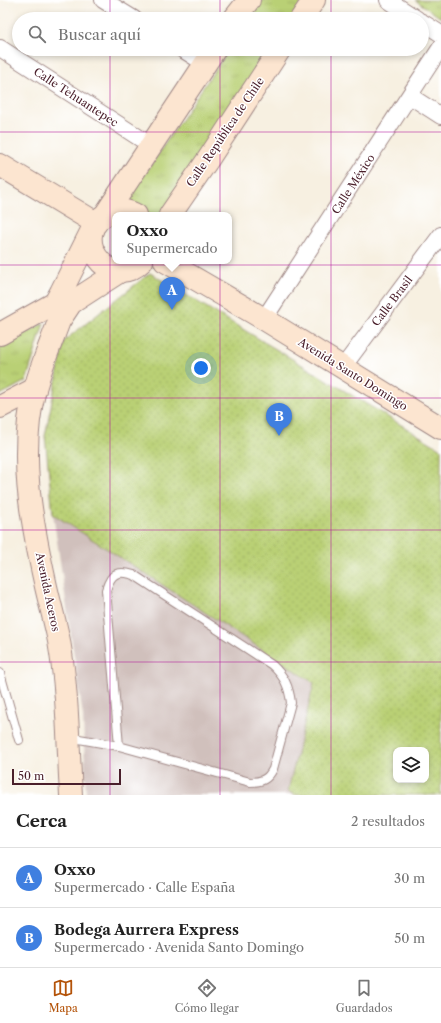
<!DOCTYPE html>
<html lang="es">
<head>
<meta charset="utf-8">
<style>
  :root { --surface:#fff; --page:#f2f2f2; --text:#222; --muted:#767676; --line:#e0e0e0; --accent:#b45309 }
  body { margin:0; font-family:"Libre Caslon Text",serif; background:var(--page); color:var(--text) }
  .controls { position:absolute; right:12px; bottom:12px; display:grid; overflow:hidden; border-radius:8px; box-shadow:0 2px 6px #0003 }
  .controls button { width:36px; height:36px; display:grid; place-items:center; padding:0; border:0; border-bottom:1px solid var(--line); background:var(--surface); color:var(--text); font:20px sans-serif }
  .scale { position:absolute; left:12px; bottom:10px; width:109px; box-sizing:border-box; padding-left:4px; border:2px solid #4a1f2b; border-top:0; font-size:11px; line-height:14px; white-space:nowrap; color:#4a1f2b; -webkit-text-stroke:3px #fff; paint-order:stroke }
  .you { position:absolute; left:201px; top:368px; width:14px; height:14px; margin:-10px; border:3px solid #fff; border-radius:50%; background:#1a73e8; box-shadow:0 0 0 6px #1a73e833 }
  .badge { display:grid; place-items:center; width:26px; height:26px; border-radius:50%; background:var(--accent); color:#fff; font-size:13px; font-weight:700 }
  .pin { position:absolute; translate:-50% -33px; filter:drop-shadow(0 1px 2px #0008) }
  .pin::after { content:''; position:absolute; top:21px; width:14px; height:12px; background:inherit; clip-path:polygon(0 0,100% 0,50% 100%) }
  .popup { position:absolute; left:112px; top:212px; width:120px; height:52px; box-sizing:border-box; display:grid; place-content:center; border-radius:8px; background:var(--surface); filter:drop-shadow(0 1px 3px #0005); font-size:13px; white-space:nowrap; color:var(--muted) }
  .popup b { font-size:15px; color:var(--text) }
  .popup::after { content:''; position:absolute; left:50%; top:100%; margin-left:-8px; border:8px solid transparent; border-top-color:var(--surface) }
  .list { margin:0; padding:0; list-style:none }
  h2 { display:flex; justify-content:space-between; align-items:center; height:52px; margin:0; padding:0 16px; font-size:17px }
  h2 small { font-size:13px; font-weight:400; color:var(--muted) }
  .list li { display:grid; grid-template-columns:26px 1fr auto; gap:12px; align-items:center; box-sizing:border-box; height:60px; padding:0 16px; border-top:1px solid var(--line) }
  .list b { display:block; font-size:15px; white-space:nowrap }
  .list p { margin:0; font-size:13px; white-space:nowrap; color:var(--muted) }
  .list em { font-size:13px; font-style:normal; color:var(--muted) }
  .icon { flex:none; width:22px; height:22px; fill:none; stroke:currentColor; stroke-width:2; stroke-linecap:round; stroke-linejoin:round }
  .map { position:relative; flex:none; width:441px; height:795px; overflow:hidden }
  .search { position:absolute; background:var(--surface); box-shadow:0 2px 6px #0003; left:12px; right:12px; top:12px; height:44px; display:flex; align-items:center; gap:10px; box-sizing:border-box; padding:0 14px; border-radius:22px; color:var(--muted); font-size:15px }
  .sheet { height:172px; background:var(--surface) }
  nav { display:flex; justify-content:space-around; align-items:center; box-sizing:border-box; height:56px; border-top:1px solid var(--line); background:var(--surface); font-size:11px; color:var(--muted) }
  nav a { display:grid; justify-items:center; gap:2px }
  nav .on { color:var(--accent) }
  .map>svg:first-child { display:block }
</style>
</head>
<body>
<div class="map">
<svg width="441" height="795" viewBox="0 0 441 795">
  <defs>
    <pattern id="grass-dots" width="8" height="8" patternUnits="userSpaceOnUse"><rect width="8" height="8" fill="#b9d075"/><path d="M2 2h.1M6 6h.1" fill="none" stroke="#a1b265" stroke-width="1.8" stroke-linecap="round"/></pattern>
    <pattern id="park-tufts" width="24" height="20" patternUnits="userSpaceOnUse"><rect width="24" height="20" fill="#b9d075"/><path d="M3 7l-1-3M5 7V3M7 7l1-3M15 17l-1-3M17 17v-4M19 17l1-3" fill="none" stroke="#a1b265"/></pattern>
  </defs>
  <rect width="100%" height="100%" fill="#fff"/>
  <filter id="ink" filterUnits="userSpaceOnUse"><feTurbulence type="fractalNoise" baseFrequency=".025" numOctaves="2"/><feDisplacementMap in="SourceGraphic" scale="8" xChannelSelector="R" yChannelSelector="G"/><feConvolveMatrix kernelMatrix="1 2 1 2 8 2 1 2 1" color-interpolation-filters="sRGB"/></filter>
  <filter id="wash" filterUnits="userSpaceOnUse"><feTurbulence type="fractalNoise" baseFrequency=".012" numOctaves="4" result="noise"/><feDisplacementMap in="SourceGraphic" scale="16" xChannelSelector="R" yChannelSelector="G"/><feGaussianBlur stdDeviation="0.9" result="paint"/><feColorMatrix in="noise" values="0 0 0 0 0 0 0 0 0 0 0 0 0 0 0 0 0 1.4 0 .05"/><feComposite in="paint" operator="in"/></filter>
  <g filter="url(#wash)">
    <rect width="100%" height="100%" fill="#f7f0e1"/>
    <path fill="#d0c0bc" d="M53 514 314 683 288 790 295 795H86L83 716Z"/>
    <path fill="url(#grass-dots)" stroke="#827850" fill-rule="evenodd" d="M150 273 441 449V795H295L288 791 314 683 53 514 45 436 64 341ZM396 750H426V780H396Z"/>
    <g fill="url(#park-tufts)" stroke="#827850">
      <path d="M262 0H303L291 19H249Z"/>
      <path d="M415 0H441V18Z"/>
      <path d="M229 49H272L160 215H147L125 203Z"/>
      <path d="M44 323 26 381 0 395V347Z"/>
    </g>
  </g>
  <g filter="url(#ink)">
    <g fill="none" stroke-linecap="round" stroke-linejoin="round">
      <g stroke="#a08886" stroke-width="10">
        <g id="lane">
          <path d="M0 673 19 740"/>
          <path d="M69 738 79 739 119 746 250 782C262 782 268 779 273 769L291 703C289 686 284 676 272 665L134 575C117 570 111 573 106 590L119 746"/>
        </g>
      </g>
      <g stroke="#a08886" stroke-width="18">
        <g id="street">
          <path d="M103 0 134 19"/>
          <path d="M388 0 417 19"/>
          <path d="M422 22 441 34"/>
          <path d="M0 48 152 146"/>
          <path d="M182 49 206 64"/>
          <path d="M410 96 441 116"/>
          <path d="M264 319 441 47"/>
          <path d="M343 367 441 235"/>
        </g>
      </g>
      <g stroke="#a08886" stroke-width="24">
        <g id="secondary">
          <path d="M234 19 249 0"/>
          <path d="M301 19 314 0"/>
          <path d="M0 165 96 223"/>
          <path d="M105 215 215 49"/>
          <path d="M136 215C128 210 118 209 109 213 66 232 108 295 142 261"/>
          <path d="M170 215 209 158 280 49"/>
          <path d="M165 261 264 319 441 428"/>
          <path d="M0 334 55 303 61 292 92 230"/>
          <path d="M0 407 35 389"/>
          <path d="M71 795C68 744 68 692 59 641 55 621 49 601 45 582 31 519 18 453 35 389 41 366 51 343 59 321L71 303 122 270"/>
        </g>
      </g>
      <use href="#lane" stroke="#fff" stroke-width="8"/>
      <use href="#street" stroke="#fff" stroke-width="16"/>
      <use href="#secondary" stroke="#fce5d0" stroke-width="22"/>
    </g>
  </g>
  <path fill="none" stroke="#b5179e" stroke-width="1" stroke-opacity="0.55" d="M110 0V19M220 0V19M331 0V19M110 49V795M220 49V795M331 49V795M0 132H441M0 265H441M0 398H441M0 530H441M0 662H441"/>
  <g text-anchor="middle" dominant-baseline="central" stroke-width="3" stroke-linejoin="round" paint-order="stroke">
    <g font-size="11" fill="#4a1f2b" stroke="#fff">
      <text transform="translate(76 97) rotate(33)">Calle Tehuantepec</text>
      <text transform="translate(225 132) rotate(-56)">Calle República de Chile</text>
      <text transform="translate(353 184) rotate(-57)">Calle México</text>
      <text transform="translate(392 301) rotate(-53)">Calle Brasil</text>
      <text transform="translate(353 374) rotate(32)">Avenida Santo Domingo</text>
      <text transform="translate(48 592) rotate(78)">Avenida Aceros</text>
    </g>
  </g>
</svg>
<div class="controls">
<button><svg class="icon" aria-label="layers" viewBox="0 0 24 24"><path d="M12 4l9 5-9 5-9-5zM3 14l9 5 9-5"/></svg></button>
</div>
<div class="scale">50 m</div>
<div class="you"></div>
<div class="pin badge" style="left:172px;top:310px;background:#3f7fe0">A</div>
<div class="popup"><b>Oxxo</b>Supermercado</div>
<div class="pin badge" style="left:279px;top:436px;background:#3f7fe0">B</div>
<div class="search"><svg class="icon" aria-label="search" viewBox="0 0 24 24"><circle cx="10" cy="10" r="6"/><path d="M15 15l6 6"/></svg>Buscar aquí</div>
</div>
<section class="sheet">
<h2>Cerca<small>2 resultados</small></h2>
<ul class="list">
<li><span class="badge" style="background:#3f7fe0">A</span><div><b>Oxxo</b><p>Supermercado · Calle España</p></div><em>30 m</em></li>
<li><span class="badge" style="background:#3f7fe0">B</span><div><b>Bodega Aurrera Express</b><p>Supermercado · Avenida Santo Domingo</p></div><em>50 m</em></li>
</ul>
</section>
<nav>
<a class="on"><svg class="icon" aria-label="map" viewBox="0 0 24 24"><path d="M3 6l6-2 6 2 6-2v14l-6 2-6-2-6 2zM9 4v14M15 6v14"/></svg>Mapa</a>
<a><svg class="icon" aria-label="directions" viewBox="0 0 24 24"><path d="M12 3l9 9-9 9-9-9zM9 14v-3h6M13 9l2 2-2 2"/></svg>Cómo llegar</a>
<a><svg class="icon" aria-label="saved" viewBox="0 0 24 24"><path d="M7 4h10v16l-5-4-5 4z"/></svg>Guardados</a>
</nav>
</body>
</html>
